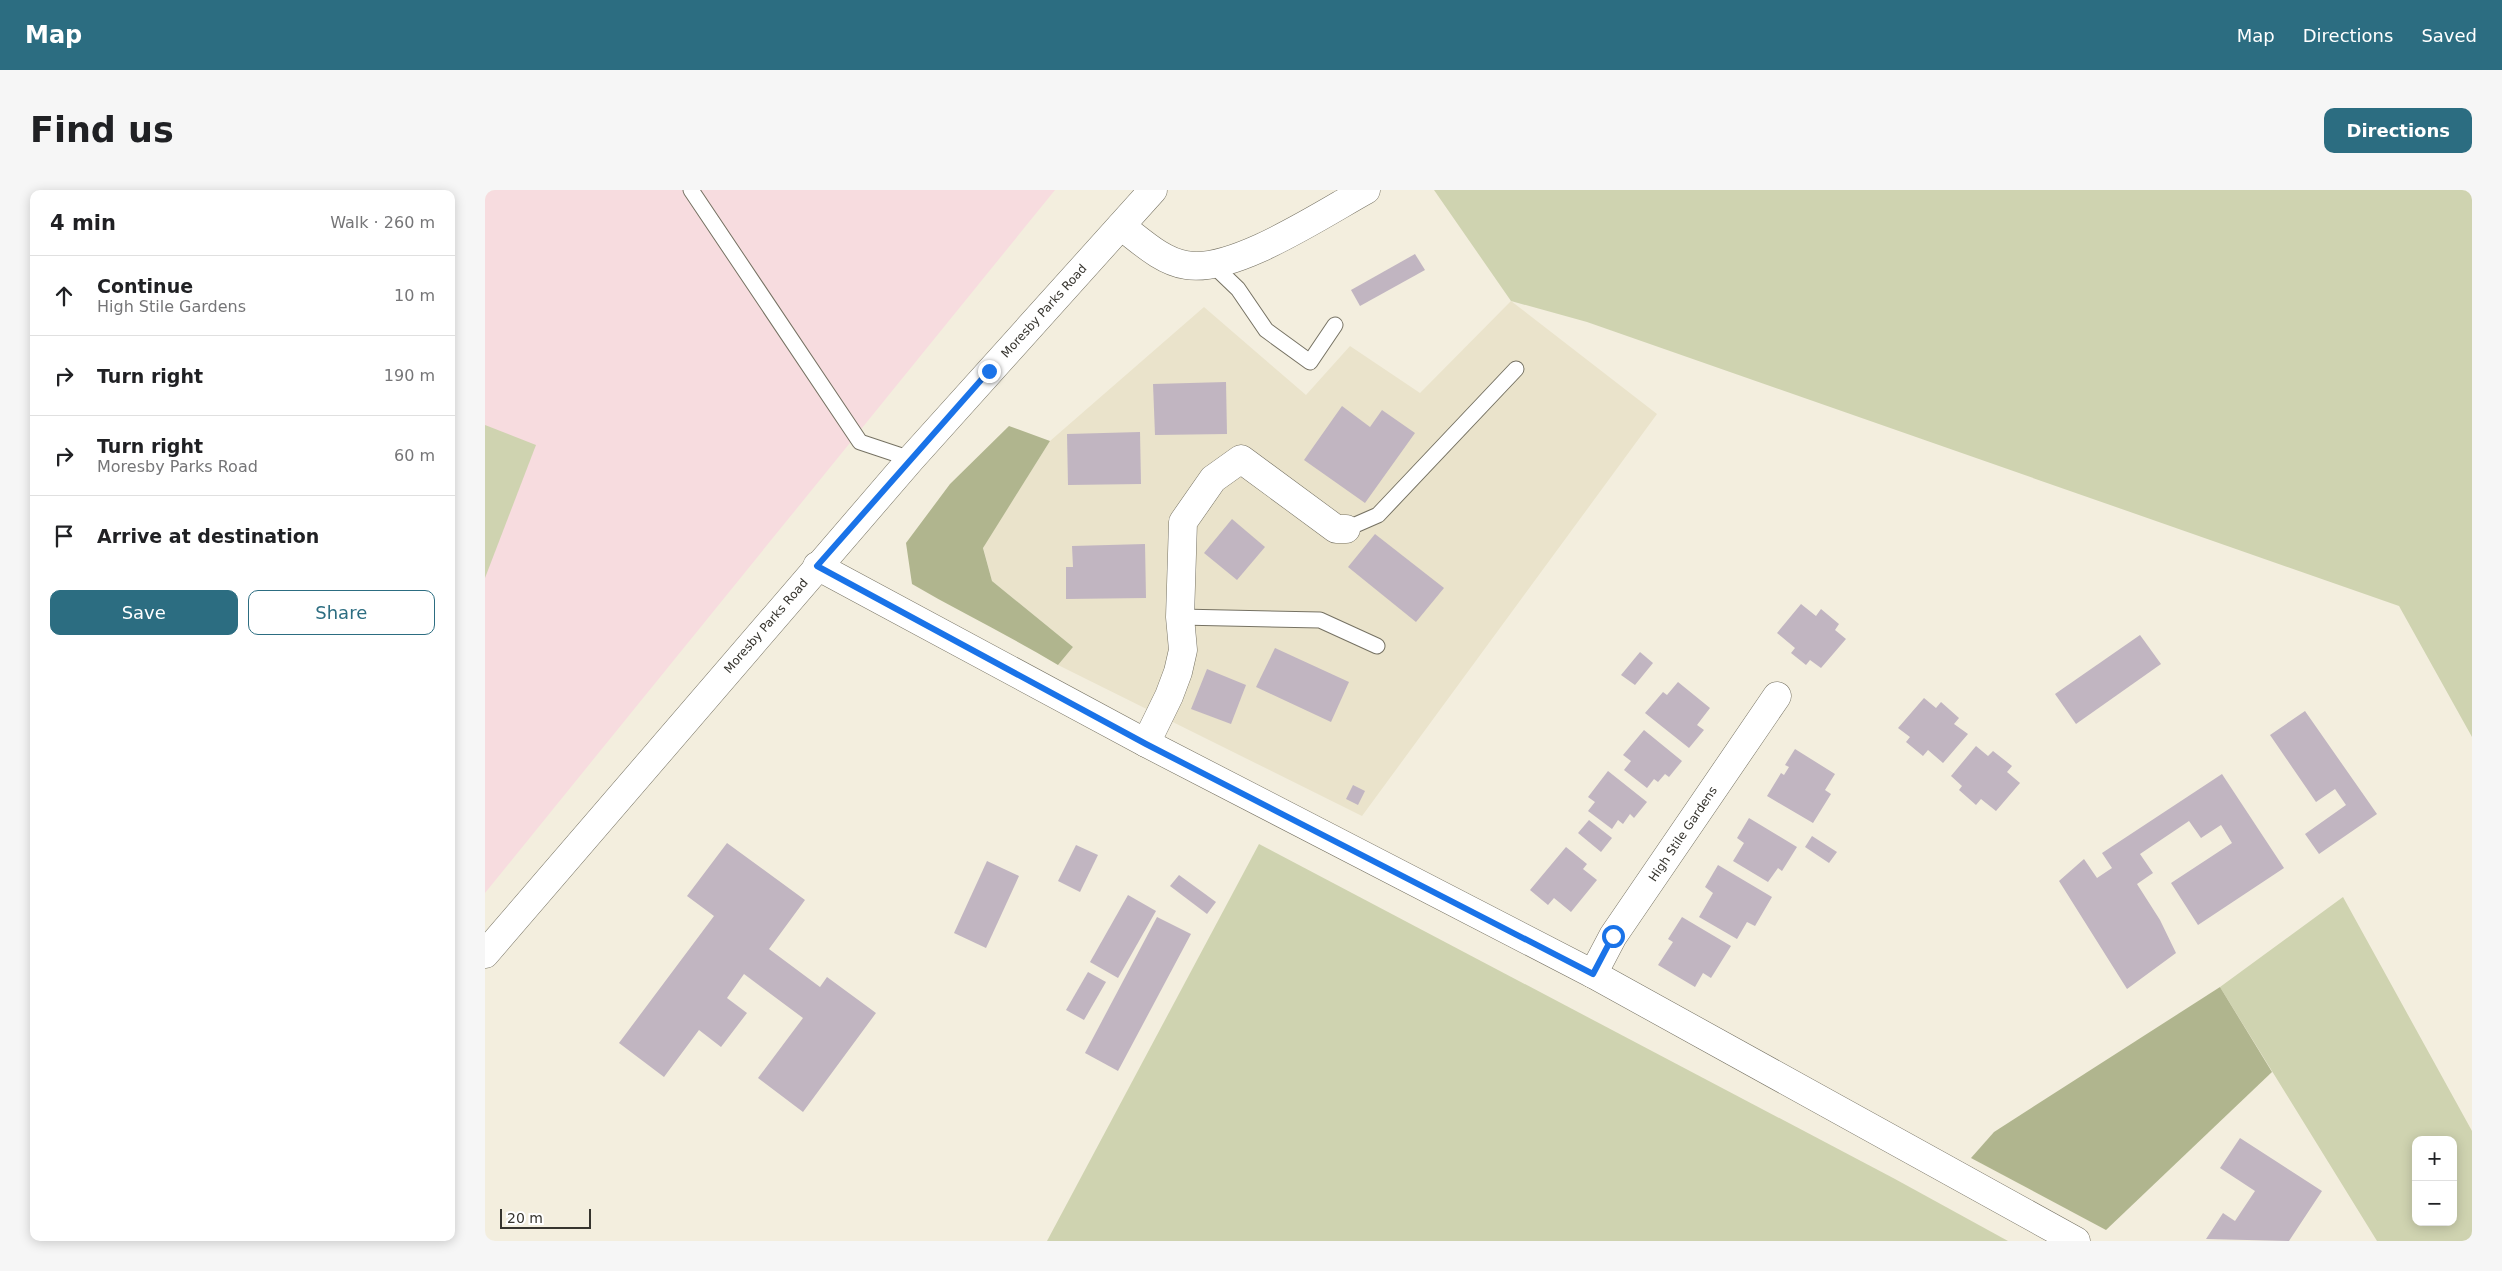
<!DOCTYPE html>
<html lang="en">
<head>
<meta charset="utf-8">
<style>
  :root { --surface:#fff; --page:#f6f6f6; --text:#202124; --muted:#757577; --line:#e0e0e0; --accent:#2c6d81 }
  body { margin:0; font-family:"DejaVu Sans",sans-serif; background:var(--page); color:var(--text) }
  .controls { position:absolute; right:15px; bottom:15px; display:grid; overflow:hidden; border-radius:10px; box-shadow:0 2px 12px #0003 }
  .controls button { width:45px; height:45px; display:grid; place-items:center; padding:0; border:0; border-bottom:1px solid var(--line); background:var(--surface); color:var(--text); font:25px sans-serif }
  .scale { position:absolute; left:15px; bottom:12px; width:91px; box-sizing:border-box; padding-left:5px; border:2px solid #36342e; border-top:0; font-size:14px; line-height:18px; white-space:nowrap; color:#36342e; -webkit-text-stroke:4px #fff; paint-order:stroke }
  .stop { position:absolute; width:15px; height:15px; margin:-11px; border:4px solid #1a73e8; border-radius:50%; background:#fff }
  .stop.end { background:#1a73e8; border-color:#fff; box-shadow:0 1px 5px #0008 }
  .list { margin:0; padding:0; list-style:none }
  h2 { display:flex; justify-content:space-between; align-items:center; height:65px; margin:0; padding:0 20px; font-size:21px }
  h2 small { font-size:16px; font-weight:400; color:var(--muted) }
  .list li { display:grid; grid-template-columns:32px 1fr auto; gap:15px; align-items:center; box-sizing:border-box; height:80px; padding:0 20px; border-top:1px solid var(--line) }
  .list b { display:block; font-size:19px; white-space:nowrap }
  .list p { margin:0; font-size:16px; white-space:nowrap; color:var(--muted) }
  .list em { font-size:16px; font-style:normal; color:var(--muted) }
  .actions { display:flex; gap:10px; padding:15px 20px }
  .actions a { flex:1; padding:11px 0; border:1px solid var(--accent); border-radius:10px; text-align:center; font-size:18px; color:var(--accent) }
  .actions .main { background:var(--accent); color:#fff }
  .icon { flex:none; width:28px; height:28px; fill:none; stroke:currentColor; stroke-width:2; stroke-linecap:round; stroke-linejoin:round }
  .map { position:relative; flex:none; width:1987px; height:1051px; overflow:hidden; border-radius:10px }
  header { display:flex; align-items:center; gap:30px; box-sizing:border-box; height:70px; padding:0 25px; background:var(--accent); color:#fff }
  header strong { font-size:24px }
  nav { display:flex; gap:28px; margin-inline-start:auto; font-size:18px }
  .intro { display:flex; align-items:center; justify-content:space-between; box-sizing:border-box; height:120px; padding:0 30px }
  h1 { margin:0; font-size:35px }
  .button { padding:12px 22px; border-radius:10px; background:var(--accent); color:#fff; font-size:18px; font-weight:700 }
  main { display:flex; gap:30px; padding:0 30px }
  aside { flex:1; background:var(--surface); border-radius:10px; box-shadow:0 2px 12px #0003 }
  .map>svg:first-child { display:block }
</style>
</head>
<body>
<header>
<strong>Map</strong>
<nav><a>Map</a><a>Directions</a><a>Saved</a></nav>
</header>
<div class="intro"><h1>Find us</h1><a class="button">Directions</a></div>
<main>
<aside>
<h2>4 min<small>Walk · 260 m</small></h2>
<ul class="list">
<li><svg class="icon" aria-label="ahead" viewBox="0 0 24 24"><path d="M12 20V5M6 11l6-6 6 6"/></svg><div><b>Continue</b><p>High Stile Gardens</p></div><em>10 m</em></li>
<li><svg class="icon" aria-label="right" viewBox="0 0 24 24"><path d="M7 20v-9h11M14 6l5 5-5 5"/></svg><div><b>Turn right</b></div><em>190 m</em></li>
<li><svg class="icon" aria-label="right" viewBox="0 0 24 24"><path d="M7 20v-9h11M14 6l5 5-5 5"/></svg><div><b>Turn right</b><p>Moresby Parks Road</p></div><em>60 m</em></li>
<li><svg class="icon" aria-label="arrive" viewBox="0 0 24 24"><path d="M6 21V4h12l-3 4 3 4H6"/></svg><div><b>Arrive at destination</b></div></li>
</ul>
<div class="actions"><a class="main">Save</a><a>Share</a></div>
</aside>
<div class="map">
<svg width="1987" height="1051" viewBox="0 0 1987 1051">
  <rect width="100%" height="100%" fill="#f3eede"/>
  <path fill="#eae3cb" d="M1026 111 1172 224 877 626 573 475 588 457 507 391 498 357 565 251 719 117 821 205 865 156 935 203Z"/>
  <path fill="#f7dcdf" d="M0 0H570L0 703Z"/>
  <g fill="#cfd3b0" fill-rule="evenodd">
    <path d="M949 0H1987V547L1914 416 1102 132 1026 111Z"/>
    <path d="M0 235 51 255 0 388Z"/>
    <path d="M774 654 1410 989 1523 1051H562Z"/>
    <path d="M1858 707 1987 941V1051H1892L1735 797ZM1931 950H1968V1032H1931Z"/>
  </g>
  <g fill="#b0b58e">
    <path d="M524 236 565 251 498 358 507 391 588 457 573 475C525 446 475 422 427 394L421 353 465 294Z"/>
    <path d="M1735 797 1787 882 1621 1040 1486 968 1509 942Z"/>
  </g>
  <g fill="#c1b5c1">
    <path d="M930 64 940 80 875 116 866 100Z"/>
    <path d="M741 192 742 244 670 245 668 194Z"/>
    <path d="M857 216 885 237 897 220 930 243 880 313 819 270Z"/>
    <path d="M655 242 656 294 583 295 582 244Z"/>
    <path d="M747 329 780 357 752 390 719 363Z"/>
    <path d="M890 344 959 398 931 432 863 377Z"/>
    <path d="M660 354 661 408 581 409V377H588L587 356Z"/>
    <path d="M1316 414 1331 426 1336 419 1354 434 1350 440 1361 449 1336 478 1325 470 1321 475 1306 463 1310 458 1292 443Z"/>
    <path d="M1655 445 1676 474 1591 534 1570 504Z"/>
    <path d="M790 458 864 492 846 532 771 497Z"/>
    <path d="M1155 462 1168 473 1150 495 1136 485Z"/>
    <path d="M722 479 761 495 746 534 706 519Z"/>
    <path d="M1193 492 1225 518 1212 535 1219 540 1204 558 1160 523 1178 502 1182 505Z"/>
    <path d="M1439 508 1451 518 1456 512 1474 528 1469 534 1483 544 1458 573 1443 560 1438 566 1421 552 1425 547 1413 538Z"/>
    <path d="M1820 521 1892 624 1834 664 1820 644 1861 615 1850 599 1831 612 1785 545Z"/>
    <path d="M1159 540 1197 571 1184 587 1180 584 1173 592 1169 589 1162 598 1139 580 1146 571 1138 565Z"/>
    <path d="M1491 556 1503 566 1508 561 1527 576 1522 582 1535 593 1511 621 1496 609 1491 615 1474 600 1477 596 1466 586Z"/>
    <path d="M1310 559 1350 584 1340 600 1346 604 1328 633 1282 606 1296 583 1299 585 1304 577 1300 575Z"/>
    <path d="M1123 581 1162 612 1149 628 1145 624 1138 634 1133 630 1127 639 1103 621 1110 612 1103 607Z"/>
    <path d="M1737 584 1799 678 1713 735 1686 693 1747 653 1736 635 1716 648 1704 631 1655 664 1668 683 1652 694 1675 730 1691 763 1642 799 1574 691 1599 669 1612 688 1627 678 1617 663Z"/>
    <path d="M868 595 880 601 873 615 861 609Z"/>
    <path d="M1264 628 1312 657 1297 681 1293 678 1283 692 1248 671 1259 653 1252 648Z"/>
    <path d="M1104 630 1127 648 1116 662 1093 643Z"/>
    <path d="M1327 646 1352 662 1344 673 1320 657Z"/>
    <path d="M242 653 320 710 284 759 335 797 342 787 391 823 318 922 273 888 318 828 259 784 242 808 262 823 236 857 214 840 179 887 134 853 229 726 202 706Z"/>
    <path d="M591 655 613 665 595 702 573 691Z"/>
    <path d="M1081 657 1102 674 1098 679 1112 690 1086 722 1069 708 1063 715 1045 700Z"/>
    <path d="M502 671 534 686 501 758 469 743Z"/>
    <path d="M1233 675 1287 707 1270 736 1262 732 1252 749 1214 727 1228 703 1220 697Z"/>
    <path d="M694 685 731 712 722 724 685 696Z"/>
    <path d="M643 705 671 721 633 788 605 772Z"/>
    <path d="M672 727 706 744 633 881 600 863Z"/>
    <path d="M1197 727 1246 756 1226 788 1218 783 1210 797 1173 775 1188 752 1183 749Z"/>
    <path d="M603 782 621 792 599 830 581 820Z"/>
    <path d="M1755 948 1837 1001 1804 1051 1721 1049 1738 1023 1750 1031 1770 1001 1735 978Z"/>
  </g>
  <g fill="none" stroke-linecap="round" stroke-linejoin="round">
    <g stroke="#767263" stroke-width="17">
      <g id="lane">
        <path d="M206 0 375 252 426 269"/>
        <path d="M727 74 753 99 781 140 825 172 850 135"/>
        <path d="M861 339 893 325 1031 179"/>
        <path d="M695 427 835 430 892 456"/>
      </g>
    </g>
    <g stroke="#767263" stroke-width="29">
      <g id="street">
        <path d="M636 36C655 50 676 71 701 75 748 84 839 23 881 0"/>
        <path d="M332 376 661 553 1108 784 1591 1051"/>
        <path d="M661 553 684 506 693 482 698 460 695 427 698 332 728 289 756 269 851 339H861"/>
        <path d="M1108 784 1128 746 1292 506"/>
      </g>
    </g>
    <g stroke="#767263" stroke-width="29">
      <path id="secondary" d="M0 764 426 269 668 0"/>
    </g>
    <use href="#lane" stroke="#fff" stroke-width="15"/>
    <use href="#street" stroke="#fff" stroke-width="28"/>
    <use href="#secondary" stroke="#fff" stroke-width="28"/>
  </g>
  <g fill="none" stroke-linecap="round" stroke-linejoin="round">
    <path stroke="#1a73e8" stroke-width="6" d="M504 181 332 376 661 554 1108 784 1128 746"/>
  </g>
  <g text-anchor="middle" dominant-baseline="central" stroke-width="4" stroke-linejoin="round" paint-order="stroke">
    <g font-size="12" fill="#36342e" stroke="#fff">
      <text transform="translate(559 121) rotate(-48)">Moresby Parks Road</text>
      <text transform="translate(281 436) rotate(-49)">Moresby Parks Road</text>
      <text transform="translate(1198 644) rotate(-56)">High Stile Gardens</text>
    </g>
  </g>
</svg>
<div class="controls">
<button>+</button>
<button>−</button>
</div>
<div class="scale">20 m</div>
<div class="stop" style="left:1128px;top:746px"></div>
<div class="stop end" style="left:504px;top:181px"></div>
</div>
</main>
</body>
</html>
